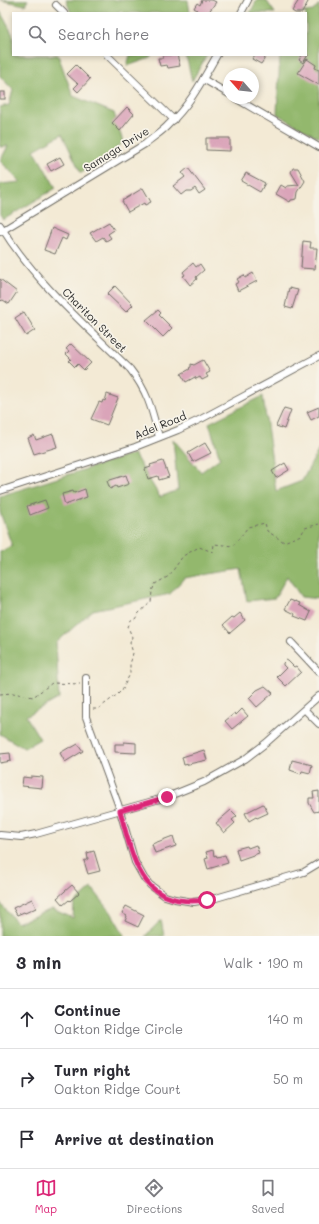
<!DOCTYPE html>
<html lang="en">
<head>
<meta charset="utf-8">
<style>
  :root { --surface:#fff; --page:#f2f2f3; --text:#2b2b33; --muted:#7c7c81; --line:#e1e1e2; --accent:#db2777 }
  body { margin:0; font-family:Mali,sans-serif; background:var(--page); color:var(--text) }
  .compass { position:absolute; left:223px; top:68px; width:36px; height:36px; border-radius:50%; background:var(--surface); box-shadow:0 2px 6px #0003; rotate:297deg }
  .stop { position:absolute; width:12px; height:12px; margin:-9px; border:3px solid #db2777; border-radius:50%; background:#fff }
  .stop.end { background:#db2777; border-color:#fff; box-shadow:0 1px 4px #0008 }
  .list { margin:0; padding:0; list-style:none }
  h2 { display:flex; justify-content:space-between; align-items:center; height:52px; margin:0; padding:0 16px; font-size:17px }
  h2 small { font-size:13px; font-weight:400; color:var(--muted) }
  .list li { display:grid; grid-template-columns:26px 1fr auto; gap:12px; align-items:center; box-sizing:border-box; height:60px; padding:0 16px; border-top:1px solid var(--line) }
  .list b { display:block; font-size:15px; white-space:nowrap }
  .list p { margin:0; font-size:13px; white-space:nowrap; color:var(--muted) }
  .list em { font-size:13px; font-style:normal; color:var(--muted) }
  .icon { flex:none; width:22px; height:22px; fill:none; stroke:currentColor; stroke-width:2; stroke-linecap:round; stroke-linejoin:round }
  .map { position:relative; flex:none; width:319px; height:936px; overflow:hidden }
  .search { position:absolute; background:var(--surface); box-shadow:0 2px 6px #0003; left:12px; right:12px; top:12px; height:44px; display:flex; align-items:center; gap:10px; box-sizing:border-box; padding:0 14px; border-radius:0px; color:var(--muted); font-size:15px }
  .sheet { height:232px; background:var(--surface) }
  nav { display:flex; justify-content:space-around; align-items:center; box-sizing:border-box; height:56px; border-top:1px solid var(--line); background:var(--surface); font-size:11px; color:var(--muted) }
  nav a { display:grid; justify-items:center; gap:2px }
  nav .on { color:var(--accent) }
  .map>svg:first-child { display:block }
</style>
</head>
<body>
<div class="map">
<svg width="319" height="936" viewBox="0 0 319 936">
  <rect width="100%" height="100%" fill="#f7f3e8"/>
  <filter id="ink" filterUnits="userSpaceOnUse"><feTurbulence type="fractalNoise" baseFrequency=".025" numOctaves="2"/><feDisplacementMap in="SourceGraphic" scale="8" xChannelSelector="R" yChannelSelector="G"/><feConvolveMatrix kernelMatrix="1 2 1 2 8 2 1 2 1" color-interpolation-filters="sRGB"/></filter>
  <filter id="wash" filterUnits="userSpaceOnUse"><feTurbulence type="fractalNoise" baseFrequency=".012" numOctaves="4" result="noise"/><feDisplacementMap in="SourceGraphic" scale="16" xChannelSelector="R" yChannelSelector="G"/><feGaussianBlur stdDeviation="0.9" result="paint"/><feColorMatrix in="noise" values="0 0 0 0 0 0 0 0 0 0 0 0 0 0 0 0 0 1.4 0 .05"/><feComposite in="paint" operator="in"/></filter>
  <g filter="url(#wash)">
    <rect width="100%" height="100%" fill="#f3ead5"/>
    <g fill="#93b86d" stroke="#5f724c">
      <path d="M0 0H28L25 5Z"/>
      <path d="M66 0H188L190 13H123L121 11 119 13H71Z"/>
      <path d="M257 0H266L275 13H250Z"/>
      <path d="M319 4V138L277 114 280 55H306V13H298L313 11Z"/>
      <path d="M0 11 13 35V55H58L73 96 114 113 123 142 100 162 81 173 62 134 34 150 56 188 3 220 0 215V184L21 182 0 161 8 146 0 147V107L9 105 13 90 0 76Z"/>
      <path d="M130 55H152L150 58 127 66Z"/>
      <path d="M186 55H207L192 81Z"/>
      <path d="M263 396 276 491 302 481 319 449V599L301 597 287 576 275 598 247 601 241 569 184 578 170 594 93 610 56 643 59 698 26 716 40 739 24 748 0 734V552L12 546 0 512V496L134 454 160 497 178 490 173 439 201 472 220 458 209 423Z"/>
      <path d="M92 888 111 912 125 936H0V903L17 923 52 909 73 918 74 904Z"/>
      <path d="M161 920 164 936H145Z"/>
    </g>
    <g id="blocks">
      <g fill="#daa4b9">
        <path d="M202 0H212L216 2 208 13H195L197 10 194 8 197 3 200 5Z"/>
        <path d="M299 0H309L302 13H295L292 11Z"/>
        <path d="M163 55H177L180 66 168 68 167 65 160 66 158 58H163Z"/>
        <path d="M255 55H267L261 64 252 59Z"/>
        <path d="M302 55H308L303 63 299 60Z"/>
        <path d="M307 59 316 65 315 68 319 70V85L298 73Z"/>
        <path d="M76 65 90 79 78 92 74 88 78 84 67 74Z"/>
        <rect x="0" y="92" width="5" height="7"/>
        <path d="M127 107 134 114 120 131 112 123Z"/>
        <path d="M206 138H230V151L206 150Z"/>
        <path d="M60 157 64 164 51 171 47 164Z"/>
        <path d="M188 168 205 190 199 194 195 188 191 191H186L181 195 173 186 185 177 182 173Z"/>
        <path d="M293 168H298L305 181 298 192 297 199 291 200 290 202 276 194 281 185 286 188 287 186 299 185 291 172Z"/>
        <path d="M246 173 265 183 260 192 241 181Z"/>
        <path d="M143 188 151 202 145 205 144 203 128 212 122 201Z"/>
        <path d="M109 222 114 230 108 234 111 238 106 241 103 237 96 241 90 233Z"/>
        <path d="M52 228 68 235 66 240 62 238 55 254 44 250Z"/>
        <path d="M303 241 311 242 310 248H317L315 269 301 268Z"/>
        <path d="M193 263 196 267 200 264 204 270 196 277 197 279 190 285 183 276 185 275 183 272Z"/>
        <path d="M253 273 257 281 238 291 235 284 239 282 237 279 244 275 245 278Z"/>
        <path d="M0 279 17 292 9 304 3 300 0 301Z"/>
        <path d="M115 286 133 305 126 312 107 294Z"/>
        <path d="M289 288 298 290 292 309 285 307Z"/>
        <path d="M158 310 161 313 159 315 172 328 163 337 146 320Z"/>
        <path d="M24 312 35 330 26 336 15 318Z"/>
        <path d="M71 344 91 363 84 370 78 364 75 367 69 361 71 359 66 354 69 351 66 349Z"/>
        <path d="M203 360 210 372 206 374 208 377 202 380 200 377 196 379 195 377 186 382 181 374 190 369 189 368 191 367V364L194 365Z"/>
        <path d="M107 394 118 398 107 425 91 419 99 402 102 403 103 400 105 401Z"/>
        <path d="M319 407V416L311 420 307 412Z"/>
        <path d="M284 408 291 410 284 429 276 426Z"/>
        <path d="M53 434 57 447 34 454 28 438 34 435 36 440Z"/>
        <path d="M205 443 211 453 193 462 188 453Z"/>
        <path d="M163 461 169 477 159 480 158 476 148 479 145 469 151 467 150 465Z"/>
        <path d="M285 463 289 470 276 478 272 471Z"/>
        <path d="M126 475 129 484 117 488 116 486 110 489 107 481Z"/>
        <path d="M85 489 87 497 65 505 62 494 73 491 74 493Z"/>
        <path d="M45 500 48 508 30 515 27 506Z"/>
        <path d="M290 600 295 602V601L300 603 299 605 311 612 307 621 294 616 295 614 285 609Z"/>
        <path d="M240 613 245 620 230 633 223 625 232 617 234 618Z"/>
        <path d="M286 660 288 661 294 667 296 666 301 672 286 686 277 677 286 668 283 665V663Z"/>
        <path d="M265 686 273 693 257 707 249 698 257 690Z"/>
        <path d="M242 709 248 716 232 729 225 721 235 713 236 715Z"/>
        <path d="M124 742 136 743V753L115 752V744H124Z"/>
        <path d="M78 744 83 751 65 762 60 753 70 747 71 748Z"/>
        <path d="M204 750 207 760 184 765 182 757Z"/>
        <path d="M10 753 11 761 0 763V754Z"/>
        <path d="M292 760 312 765 310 773 302 771 301 774 290 770Z"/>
        <path d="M31 776 43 777 42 788 22 786 23 777 31 778Z"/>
        <path d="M319 791V811L314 812 309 803V798H314L313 792Z"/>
        <path d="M263 804 268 813 257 818 256 817 249 821 245 813Z"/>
        <path d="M231 810 237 816 232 820 235 823 224 833 216 823Z"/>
        <path d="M173 836 176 846 155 853 152 844Z"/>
        <path d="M256 845 259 853 239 860 236 849 247 846 248 848Z"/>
        <path d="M213 850 214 856 216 855 217 857 225 855 228 863 208 869 205 859 208 858 206 852Z"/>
        <path d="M94 851 100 871 88 874 84 861 88 859 87 853Z"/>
        <path d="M72 885 79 893 70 901 69 900 63 905 57 898Z"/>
        <path d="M32 899 36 908 25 913 24 912 17 915 13 908Z"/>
        <path d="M126 906 144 915 138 927 125 921 127 916 122 913Z"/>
      </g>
    </g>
  </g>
  <g filter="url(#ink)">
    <use href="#blocks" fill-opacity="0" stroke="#716e66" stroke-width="1"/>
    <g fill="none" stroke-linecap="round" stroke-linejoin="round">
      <g stroke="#716e66" stroke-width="8">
        <g id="street">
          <path d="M56 5 64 13"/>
          <path d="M241 13 248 0"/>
          <path d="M107 55 174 120"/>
          <path d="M203 79 229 94"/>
          <path d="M235 98 319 147"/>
          <path d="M0 225C34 281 84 324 130 369 148 392 152 410 159 437"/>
          <path d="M0 232 145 144C153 137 162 132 169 124 190 105 203 79 217 55"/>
          <path d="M0 491 135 447 178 430 201 419 319 356"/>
          <path d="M291 642 319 672"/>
          <path d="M86 678V717L118 804 135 862 144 878 150 885 165 896 175 899 194 902 216 898 291 876 304 872 319 863"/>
          <path d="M305 710 319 724"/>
          <path d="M0 835 21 837 36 834 167 797 204 782 245 759 266 743 319 696"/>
        </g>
      </g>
      <g stroke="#716e66" stroke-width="1" stroke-dasharray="3 3" stroke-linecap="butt">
        <path d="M0 694 13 693 33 697 52 683 80 684"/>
        <path d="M93 709H98L118 694 122 690 130 674V665L133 653 130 643 132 637 128 627 131 620 135 619 139 613 151 602 152 591 155 584 169 576 183 556 199 547 213 552 214 544 233 546 248 527 265 523 267 531 284 542 301 535 305 528 319 524"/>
      </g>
      <use href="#street" stroke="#fff" stroke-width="6"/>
    </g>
  </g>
  <g fill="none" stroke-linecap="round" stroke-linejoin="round" filter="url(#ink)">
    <path stroke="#db2777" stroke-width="5" d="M167 797 120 811C134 861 140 909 207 900"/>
  </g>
  <g text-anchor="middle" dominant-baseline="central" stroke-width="3.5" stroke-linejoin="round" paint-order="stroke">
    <g font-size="11" fill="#2b2b2b" stroke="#f7f3e8">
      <text transform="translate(116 149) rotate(-32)">Samaga Drive</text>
      <text transform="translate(95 320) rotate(45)">Chariton Street</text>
      <text transform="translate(160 425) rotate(-22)">Adel Road</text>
    </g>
  </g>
</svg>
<svg class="compass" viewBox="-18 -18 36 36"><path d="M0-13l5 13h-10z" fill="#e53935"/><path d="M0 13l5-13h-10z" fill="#7c7c81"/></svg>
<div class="stop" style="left:207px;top:900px"></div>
<div class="stop end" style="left:167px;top:797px"></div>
<div class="search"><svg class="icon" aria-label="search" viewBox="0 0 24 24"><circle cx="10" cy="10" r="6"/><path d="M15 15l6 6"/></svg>Search here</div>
</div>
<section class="sheet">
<h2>3 min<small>Walk · 190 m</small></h2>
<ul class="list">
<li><svg class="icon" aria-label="ahead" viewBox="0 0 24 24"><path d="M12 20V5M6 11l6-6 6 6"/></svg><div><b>Continue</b><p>Oakton Ridge Circle</p></div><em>140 m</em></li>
<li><svg class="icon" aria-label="right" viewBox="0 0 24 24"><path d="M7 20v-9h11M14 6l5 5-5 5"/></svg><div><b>Turn right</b><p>Oakton Ridge Court</p></div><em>50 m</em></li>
<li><svg class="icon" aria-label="arrive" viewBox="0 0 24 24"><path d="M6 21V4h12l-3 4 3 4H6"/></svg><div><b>Arrive at destination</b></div></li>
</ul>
</section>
<nav>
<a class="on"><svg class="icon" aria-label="map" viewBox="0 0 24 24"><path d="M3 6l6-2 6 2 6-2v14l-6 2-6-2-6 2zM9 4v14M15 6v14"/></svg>Map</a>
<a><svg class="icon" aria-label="directions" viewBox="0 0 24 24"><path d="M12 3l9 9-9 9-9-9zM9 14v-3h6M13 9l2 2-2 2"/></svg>Directions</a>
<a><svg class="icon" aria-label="saved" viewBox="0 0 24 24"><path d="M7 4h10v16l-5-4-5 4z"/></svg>Saved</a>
</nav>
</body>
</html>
